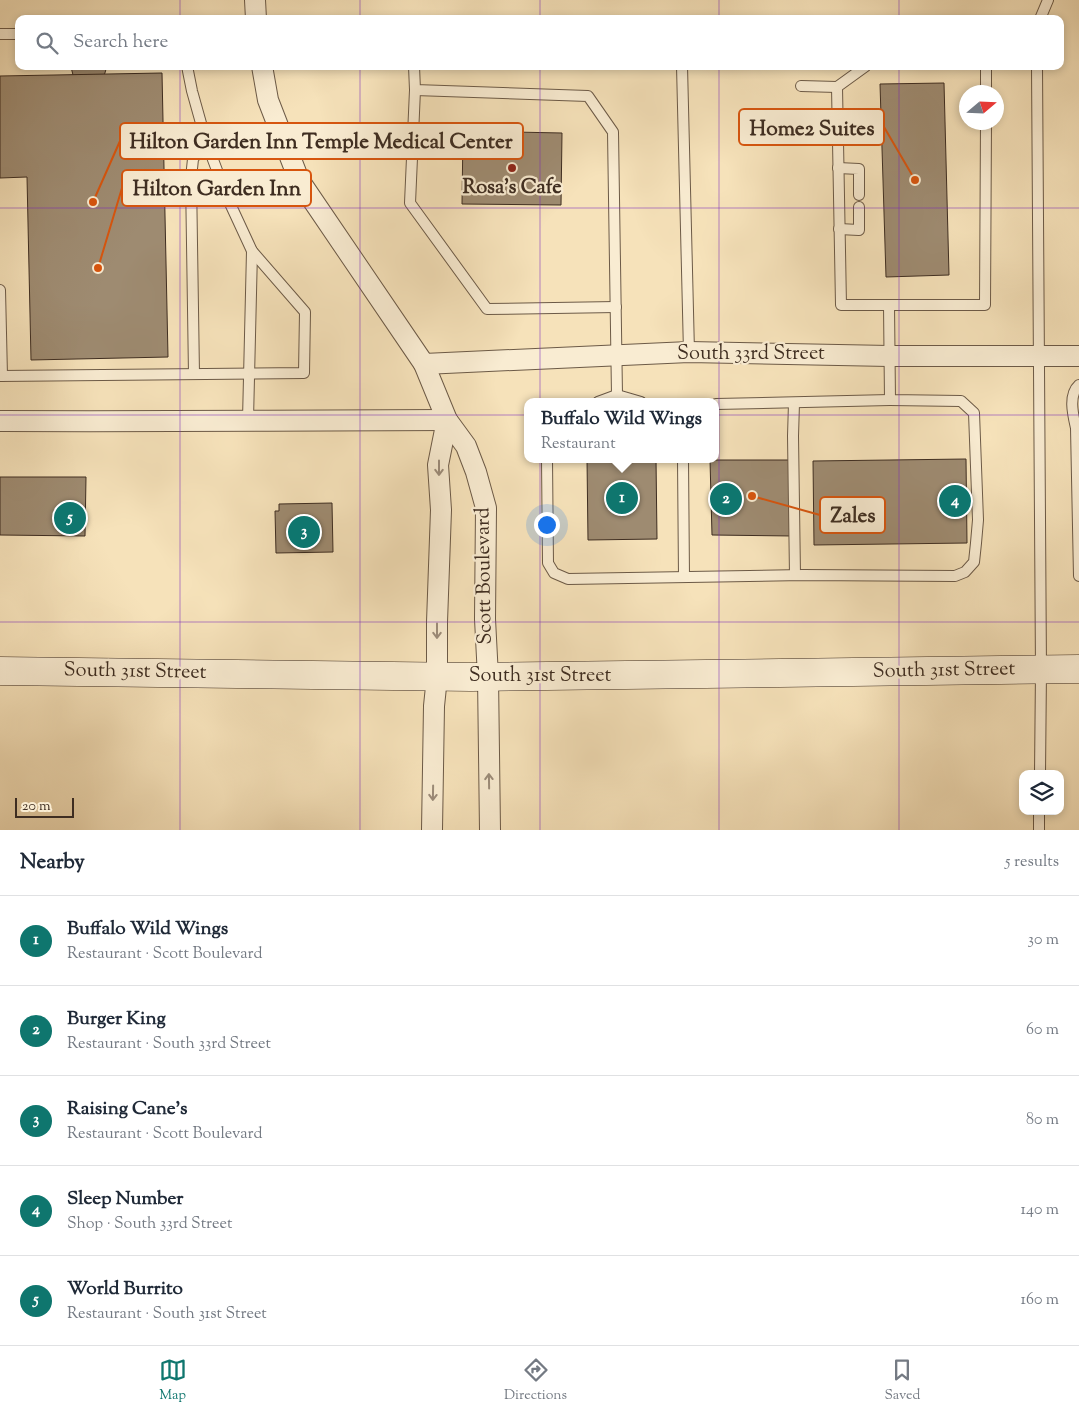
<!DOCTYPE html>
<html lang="en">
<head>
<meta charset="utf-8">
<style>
  :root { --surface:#fff; --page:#f6f6f7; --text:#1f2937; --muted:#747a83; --line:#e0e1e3; --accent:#0f766e }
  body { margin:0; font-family:"Sorts Mill Goudy",serif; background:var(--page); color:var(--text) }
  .controls { position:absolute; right:15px; bottom:15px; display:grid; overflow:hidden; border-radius:10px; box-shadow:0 2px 8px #0003 }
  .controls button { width:45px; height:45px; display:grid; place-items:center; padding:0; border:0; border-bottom:1px solid var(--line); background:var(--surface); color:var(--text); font:25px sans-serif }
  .compass { position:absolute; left:959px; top:85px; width:45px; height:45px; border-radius:50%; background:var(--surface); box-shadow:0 2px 8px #0003; rotate:71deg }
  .scale { position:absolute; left:15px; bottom:12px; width:59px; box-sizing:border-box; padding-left:5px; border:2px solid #3e2d21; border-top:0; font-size:14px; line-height:18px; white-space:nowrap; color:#3e2d21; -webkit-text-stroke:4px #f9ecd2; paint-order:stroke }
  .you { position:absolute; left:546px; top:524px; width:18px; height:18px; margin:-12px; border:4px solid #fff; border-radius:50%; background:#1a73e8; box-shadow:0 0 0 8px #1a73e833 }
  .badge { display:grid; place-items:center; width:32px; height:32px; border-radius:50%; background:var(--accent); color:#fff; font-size:16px; font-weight:700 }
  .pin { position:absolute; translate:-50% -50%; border:2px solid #fff; box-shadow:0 1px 5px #0006 }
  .popup { position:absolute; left:524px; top:398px; width:195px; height:65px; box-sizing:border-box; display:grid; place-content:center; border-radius:10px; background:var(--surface); filter:drop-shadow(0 1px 4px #0005); font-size:16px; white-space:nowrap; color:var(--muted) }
  .popup b { font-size:19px; color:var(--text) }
  .popup::after { content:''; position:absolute; left:50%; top:100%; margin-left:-10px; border:10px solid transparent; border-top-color:var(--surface) }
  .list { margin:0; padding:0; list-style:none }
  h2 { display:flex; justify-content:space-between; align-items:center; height:65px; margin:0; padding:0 20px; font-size:21px }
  h2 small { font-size:16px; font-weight:400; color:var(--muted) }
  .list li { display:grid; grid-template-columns:32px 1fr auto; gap:15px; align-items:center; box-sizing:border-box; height:90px; padding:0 20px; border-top:1px solid var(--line) }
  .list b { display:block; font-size:19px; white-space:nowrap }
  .list p { margin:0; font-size:16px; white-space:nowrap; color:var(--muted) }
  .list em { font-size:16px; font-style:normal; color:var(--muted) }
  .icon { flex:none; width:28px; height:28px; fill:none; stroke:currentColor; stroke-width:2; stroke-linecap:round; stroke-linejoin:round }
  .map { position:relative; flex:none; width:1079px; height:830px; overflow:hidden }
  .search { position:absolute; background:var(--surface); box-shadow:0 2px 8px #0003; left:15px; right:15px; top:15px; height:55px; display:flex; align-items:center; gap:12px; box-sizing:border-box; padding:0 18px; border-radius:10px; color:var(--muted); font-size:19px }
  .sheet { height:515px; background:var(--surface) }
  nav { display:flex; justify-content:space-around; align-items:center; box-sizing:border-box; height:70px; border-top:1px solid var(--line); background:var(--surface); font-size:14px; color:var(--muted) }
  nav a { display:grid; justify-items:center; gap:2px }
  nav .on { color:var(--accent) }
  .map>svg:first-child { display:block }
</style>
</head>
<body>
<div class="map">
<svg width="1079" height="830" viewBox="0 0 1079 830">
  <rect width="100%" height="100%" fill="#f6e2ba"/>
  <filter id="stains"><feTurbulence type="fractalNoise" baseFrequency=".004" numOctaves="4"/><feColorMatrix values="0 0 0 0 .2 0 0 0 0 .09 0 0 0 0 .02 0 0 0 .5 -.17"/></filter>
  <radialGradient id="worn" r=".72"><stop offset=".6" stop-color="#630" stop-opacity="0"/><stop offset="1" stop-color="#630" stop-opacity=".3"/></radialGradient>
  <g fill="#9e8b71" stroke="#3e2d21">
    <path d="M107 66 104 76H124L123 120H132L131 144 120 146 123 258 142 263 136 289 120 285 121 331H117L112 340 70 339V331L64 328 65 76 73 75 71 67Z"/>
    <path d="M162 73 168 357 31 360 27 177 0 178V76Z"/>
    <path d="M944 83 949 275 886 277 880 84Z"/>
    <path d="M463 131 562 133 561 205 462 204Z"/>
    <path d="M587 459H656L657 539 588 540Z"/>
    <path d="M966 459 967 543 814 545 813 461Z"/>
    <path d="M710 460H790L792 536 712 535Z"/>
    <path d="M0 477H86L85 536 0 535Z"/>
    <path d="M332 503 333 552 276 553 275 511H279V504Z"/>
  </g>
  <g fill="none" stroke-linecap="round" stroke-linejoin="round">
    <g stroke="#6c5a47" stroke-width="12">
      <g id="lane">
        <path d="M1040 19 1048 0"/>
        <path d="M0 34H19"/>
        <path d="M414 66 415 90 588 96 613 132 617 395 598 402"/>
        <path d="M682 66 689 352"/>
        <path d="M866 66 837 87 841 305H985L986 122"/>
        <path d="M1037 66 1041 670 1040 774"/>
        <path d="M801 86 837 87"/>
        <path d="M415 90 410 203 487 309 616 307"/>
        <path d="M986 92V66"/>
        <path d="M838 168 859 169V195"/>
        <path d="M839 229 859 230V207"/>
        <path d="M0 290 2 376"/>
        <path d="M194 374 191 178 193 159 206 141"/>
        <path d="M0 376 304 373 305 312 252 251 227 197 206 141 192 91 187 66"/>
        <path d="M1079 385C1068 395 1073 415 1076 428L1079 576"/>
        <path d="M617 395 641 402"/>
        <path d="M794 403 793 436 795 575"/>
        <path d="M716 404 890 400"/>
        <path d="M248 420 252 251"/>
        <path d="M547 459 548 563 554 573 568 579 803 575 955 576 965 572 974 562 976 543 978 520 974 413 961 401 890 400 889 305"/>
        <path d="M683 459 684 577"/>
        <path d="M1039 830V811"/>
      </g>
    </g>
    <g stroke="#6c5a47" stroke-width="22">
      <g id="street">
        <path d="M255 0 256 19"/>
        <path d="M262 66 268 100 299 180 424 364 447 420 466 446 476 472 486 508 485 619 488 677 490 830"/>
        <path d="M424 364 689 352 889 356H1079"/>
        <path d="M0 421C149 422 298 420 447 420"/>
        <path d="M432 830 434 706 437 677V622L441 510 438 465 447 420"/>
      </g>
    </g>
    <g stroke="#3e2d21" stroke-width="29">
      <path id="secondary" d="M0 671 471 677 1079 669"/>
    </g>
    <use href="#lane" stroke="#f9ecd2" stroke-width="10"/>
    <use href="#street" stroke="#f9ecd2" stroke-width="20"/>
    <use href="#secondary" stroke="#f9ecd2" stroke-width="28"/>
  </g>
  <defs><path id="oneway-shaft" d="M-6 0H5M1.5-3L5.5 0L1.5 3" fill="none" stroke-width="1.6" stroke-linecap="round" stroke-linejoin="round" transform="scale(1.25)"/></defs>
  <g stroke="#9c8c7a">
    <use href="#oneway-shaft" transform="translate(439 468) rotate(90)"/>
    <use href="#oneway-shaft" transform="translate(437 631) rotate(90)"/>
    <use href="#oneway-shaft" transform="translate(489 781) rotate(-91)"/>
    <use href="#oneway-shaft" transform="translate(433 793) rotate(91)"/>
  </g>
  <path fill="none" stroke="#7b2cbf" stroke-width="1" stroke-opacity="0.55" d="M180 0V19M360 0V19M540 0V19M719 0V19M899 0V19M180 66V830M360 66V830M540 66V830M719 66V830M899 66V830M0 208H1079M0 415H1079M0 622H1079"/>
  <circle fill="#8f2418" stroke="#f9ecd2" stroke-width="2" cx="512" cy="168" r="5"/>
  <g text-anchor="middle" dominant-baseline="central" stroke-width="4.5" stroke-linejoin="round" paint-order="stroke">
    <g font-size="20" font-weight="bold" fill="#3e2d21" stroke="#f9ecd2">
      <text x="512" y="188">Rosa's Cafe</text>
    </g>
    <g font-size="20" fill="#3e2d21" stroke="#f9ecd2">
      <text x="751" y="354">South 33rd Street</text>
      <text transform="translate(485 576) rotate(-91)">Scott Boulevard</text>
      <text transform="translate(944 671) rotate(-1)">South 31st Street</text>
      <text transform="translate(135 672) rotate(1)">South 31st Street</text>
      <text x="540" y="676">South 31st Street</text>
    </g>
  </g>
  <path fill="none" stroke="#d7550e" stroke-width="2" d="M915 180L884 127M93 202L120 141M98 268L122 188M752 496L820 515"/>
  <g fill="#d7550e" stroke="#f9ecd2" stroke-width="2">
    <circle cx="915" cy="180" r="5"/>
    <circle cx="93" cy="202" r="5"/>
    <circle cx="98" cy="268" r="5"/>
    <circle cx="752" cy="496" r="5"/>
  </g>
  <g fill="#f9ecd2" stroke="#d7550e" stroke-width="2">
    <rect x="739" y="109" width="145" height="36" rx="5"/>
    <rect x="120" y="123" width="403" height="36" rx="5"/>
    <rect x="122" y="170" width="189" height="36" rx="5"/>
    <rect x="820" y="497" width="65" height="36" rx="5"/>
  </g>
  <g font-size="21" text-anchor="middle" font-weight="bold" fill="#3e2d21">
    <text x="812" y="135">Home2 Suites</text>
    <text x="321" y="148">Hilton Garden Inn Temple Medical Center</text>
    <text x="217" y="195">Hilton Garden Inn</text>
    <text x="853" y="522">Zales</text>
  </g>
  <rect width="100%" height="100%" filter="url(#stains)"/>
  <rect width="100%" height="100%" fill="url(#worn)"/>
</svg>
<div class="controls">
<button><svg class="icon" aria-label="layers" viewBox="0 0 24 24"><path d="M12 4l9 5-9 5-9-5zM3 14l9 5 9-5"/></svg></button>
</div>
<svg class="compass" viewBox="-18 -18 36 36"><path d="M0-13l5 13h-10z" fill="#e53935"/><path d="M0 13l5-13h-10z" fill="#747a83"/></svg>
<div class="scale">20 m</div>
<div class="you"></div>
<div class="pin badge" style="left:622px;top:498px">1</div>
<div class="popup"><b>Buffalo Wild Wings</b>Restaurant</div>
<div class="pin badge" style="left:726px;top:499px">2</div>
<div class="pin badge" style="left:304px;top:532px">3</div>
<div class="pin badge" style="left:955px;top:501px">4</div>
<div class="pin badge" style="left:70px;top:518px">5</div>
<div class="search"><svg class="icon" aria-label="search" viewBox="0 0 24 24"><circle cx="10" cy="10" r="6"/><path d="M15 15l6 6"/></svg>Search here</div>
</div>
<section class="sheet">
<h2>Nearby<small>5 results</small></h2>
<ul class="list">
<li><span class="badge">1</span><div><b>Buffalo Wild Wings</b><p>Restaurant · Scott Boulevard</p></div><em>30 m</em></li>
<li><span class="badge">2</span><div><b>Burger King</b><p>Restaurant · South 33rd Street</p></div><em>60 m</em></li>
<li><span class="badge">3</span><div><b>Raising Cane's</b><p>Restaurant · Scott Boulevard</p></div><em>80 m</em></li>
<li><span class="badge">4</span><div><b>Sleep Number</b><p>Shop · South 33rd Street</p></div><em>140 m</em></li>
<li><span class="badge">5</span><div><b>World Burrito</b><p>Restaurant · South 31st Street</p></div><em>160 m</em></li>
</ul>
</section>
<nav>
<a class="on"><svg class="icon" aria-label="map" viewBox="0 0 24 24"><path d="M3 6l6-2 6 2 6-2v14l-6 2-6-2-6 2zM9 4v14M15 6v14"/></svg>Map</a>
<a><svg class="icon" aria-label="directions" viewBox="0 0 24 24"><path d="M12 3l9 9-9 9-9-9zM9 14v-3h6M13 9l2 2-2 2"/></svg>Directions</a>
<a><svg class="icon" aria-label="saved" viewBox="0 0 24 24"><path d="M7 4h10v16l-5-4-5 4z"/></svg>Saved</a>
</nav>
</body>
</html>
